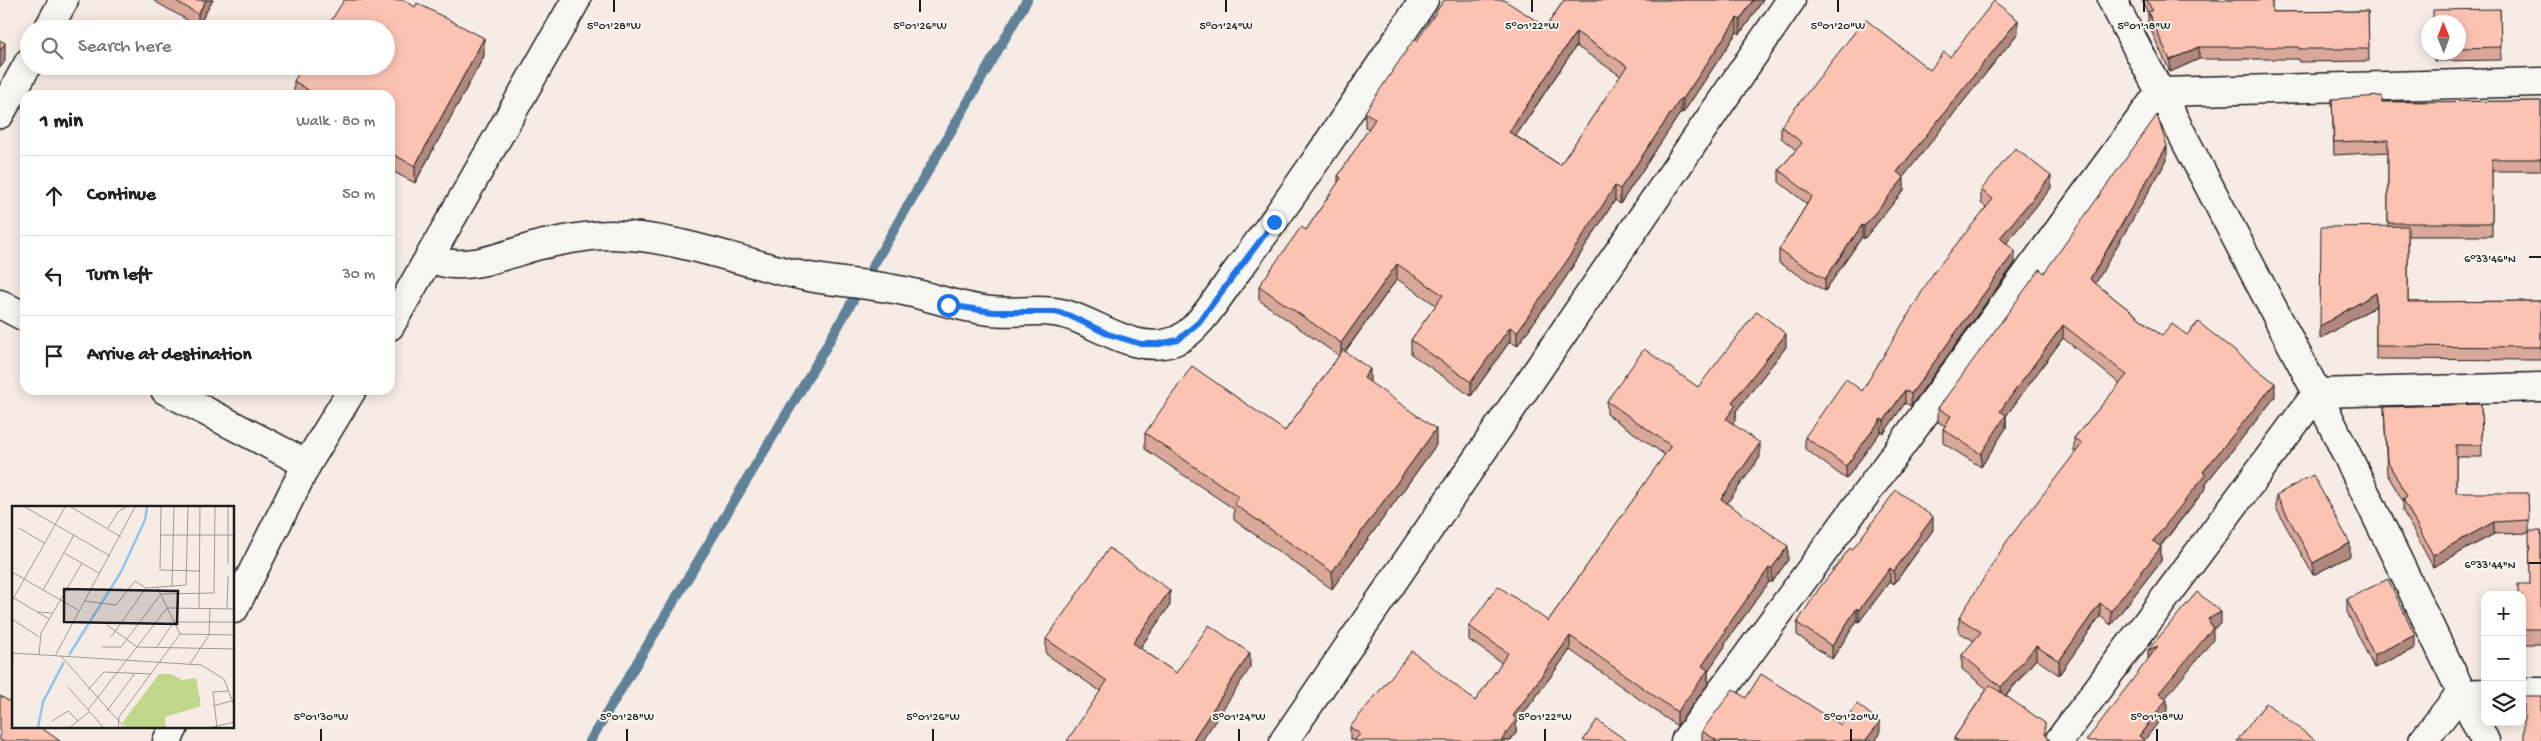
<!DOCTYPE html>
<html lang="en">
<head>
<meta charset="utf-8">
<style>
  :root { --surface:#fff; --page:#f6f6f6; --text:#222; --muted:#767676; --line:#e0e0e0 }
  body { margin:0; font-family:"Gochi Hand",sans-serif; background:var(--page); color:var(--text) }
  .controls { position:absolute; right:15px; bottom:15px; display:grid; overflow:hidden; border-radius:10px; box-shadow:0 2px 12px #0003 }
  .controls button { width:45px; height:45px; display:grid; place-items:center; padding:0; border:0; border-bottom:1px solid var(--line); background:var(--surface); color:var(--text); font:25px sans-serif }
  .compass { position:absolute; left:2421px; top:15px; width:45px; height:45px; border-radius:50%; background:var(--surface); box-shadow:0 2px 12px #0003; rotate:359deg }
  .stop { position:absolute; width:15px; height:15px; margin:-11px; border:4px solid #1a73e8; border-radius:50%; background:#fff }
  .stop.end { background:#1a73e8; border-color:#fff; box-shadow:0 1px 5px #0008 }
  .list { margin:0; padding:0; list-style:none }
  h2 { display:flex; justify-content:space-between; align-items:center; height:65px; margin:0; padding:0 20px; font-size:21px }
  h2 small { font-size:16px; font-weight:400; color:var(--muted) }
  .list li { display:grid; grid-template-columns:32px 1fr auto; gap:15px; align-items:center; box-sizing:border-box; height:80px; padding:0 20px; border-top:1px solid var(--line) }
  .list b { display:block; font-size:19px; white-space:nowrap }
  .list em { font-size:16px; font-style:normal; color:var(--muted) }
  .icon { flex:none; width:28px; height:28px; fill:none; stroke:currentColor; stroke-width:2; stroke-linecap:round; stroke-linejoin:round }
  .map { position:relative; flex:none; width:2541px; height:741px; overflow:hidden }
  .search { position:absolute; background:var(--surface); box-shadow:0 2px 12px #0003; left:20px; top:20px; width:375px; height:55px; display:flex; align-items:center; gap:12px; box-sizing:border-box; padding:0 18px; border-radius:28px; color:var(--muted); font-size:19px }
  .panel { position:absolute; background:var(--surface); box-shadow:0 2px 12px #0003; left:20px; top:90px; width:375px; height:305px; border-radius:15px }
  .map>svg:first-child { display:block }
</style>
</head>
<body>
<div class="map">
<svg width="2541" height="741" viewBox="0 0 2541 741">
  <rect width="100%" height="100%" fill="#f7ece5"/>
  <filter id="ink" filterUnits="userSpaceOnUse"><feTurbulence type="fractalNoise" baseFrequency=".02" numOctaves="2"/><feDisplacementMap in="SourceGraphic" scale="10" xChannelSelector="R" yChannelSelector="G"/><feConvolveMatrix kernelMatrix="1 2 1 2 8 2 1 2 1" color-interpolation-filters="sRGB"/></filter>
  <g filter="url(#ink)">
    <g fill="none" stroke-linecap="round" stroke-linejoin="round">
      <path stroke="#608299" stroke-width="10" d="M590 741 805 383 1027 0"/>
      <g stroke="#1c1c1c" stroke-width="31">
        <g id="minor">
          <path d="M2112 0 2317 393 2485 741"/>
          <path d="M48 29 64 0"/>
          <path d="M0 114 29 62"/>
          <path d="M430 259C437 261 446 264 453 264 483 266 512 252 540 245 563 240 588 235 611 235 680 236 743 264 809 277 841 283 872 284 904 291 933 297 960 308 991 311 1015 314 1044 307 1068 315 1103 326 1136 355 1175 341 1197 333 1220 294 1234 275 1301 186 1362 92 1424 0"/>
          <path d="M0 304 25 317"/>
          <path d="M390 326 576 0"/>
          <path d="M165 390 307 464"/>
          <path d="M234 609 307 464 352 390"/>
          <path d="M2522 692H2541"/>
          <path d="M167 741 174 727"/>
          <path d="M1284 741 1791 0"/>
          <path d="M1685 741 2160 92 2541 82"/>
          <path d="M2059 741 2317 393 2541 387"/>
          <path d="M2423 741 2460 694 2485 693"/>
        </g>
      </g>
      <use href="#minor" stroke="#f6f6f2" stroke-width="28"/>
    </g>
    <g fill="#d9a89a" stroke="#1c1c1c" fill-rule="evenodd">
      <path d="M154 0H213L198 26 154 1Z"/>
      <path d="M1564 0H1763L1740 34 1737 32 1683 113 1681 112 1620 204 1615 200 1564 280 1517 346 1510 341 1471 396 1411 354V340L1436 305 1397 279 1345 352 1370 383 1436 445 1332 589 1234 520V509L1145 449V433L1285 431 1339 356 1259 300V286L1306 230 1338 183V176L1369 129 1365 127V112L1417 41 1546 27ZM1576 46 1621 76 1560 165 1516 136Z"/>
      <path d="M2142 0H2272V12L2368 11 2369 61 2299 62V59H2199L2170 72 2148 24V14Z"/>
      <path d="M2500 9 2501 60 2434 61V52H2458V22Z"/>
      <path d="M2018 33 1903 177 1904 190 1864 239 1862 237 1825 291 1779 263V250L1807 204 1779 182V170L1796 150 1781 138V126L1930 70 1950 57Z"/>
      <path d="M484 56 415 183 390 170V95H294V81Z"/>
      <path d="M2332 99 2382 102 2541 101V171H2492V236H2408V302L2541 301V360L2376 359V306L2320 339 2388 226V152L2334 155Z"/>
      <path d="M2167 160 2095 283 2162 336 2187 335 2275 397 2206 483V488L2160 547 2161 561 2111 625 2100 616 2059 675 2036 659 2006 696 2045 735 2050 741H1954V738L1987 689 1962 669V655L1974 641 1959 632V618L2076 452 2074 451V438L2120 384 2063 338 2006 416V428L1981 467 1943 443V429L1945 426 1938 422V408L2044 273Z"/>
      <path d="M2051 188 2006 243 2015 263 1911 406 1905 403 1884 433 1881 431 1846 479 1805 449V437L1862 391 1986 207 1981 203V190Z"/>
      <path d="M1786 347 1736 411V419L1732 424 1760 457 1727 503 1788 560 1772 582H1769L1725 643V646L1708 671V684L1677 726 1570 650 1516 724V733L1510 741 1350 740V727L1475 701 1502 663 1469 640V626L1548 621 1665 455 1607 414V401L1698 387Z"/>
      <path d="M2481 404 2482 457H2456V493L2529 520V533L2494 534 2433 567 2403 511V501L2387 474 2384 407Z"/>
      <path d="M2276 495 2350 556 2313 575 2276 508Z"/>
      <path d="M1933 530 1894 584 1890 581 1859 622 1857 621 1832 659 1797 635V623L1852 550Z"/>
      <path d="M2541 531V644H2522V595L2530 584Z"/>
      <path d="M2347 599 2415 648 2374 668 2347 612Z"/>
      <path d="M1170 605 1140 648 1176 673 1250 668 1100 691 1046 654V639Z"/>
      <path d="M1746 698 1841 725 1880 734 1875 741H1702V731Z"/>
    </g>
    <g fill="#b0887d" stroke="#1c1c1c">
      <path d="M206 0H213L198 26V14Z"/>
      <path d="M1753 0H1763L1740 34V20Z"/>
      <path d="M1737 18V32L1683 113V99Z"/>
      <path d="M2018 20V33L1897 185V172Z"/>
      <path d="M1576 32V46L1509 146V132Z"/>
      <path d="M484 38V56L415 183V166Z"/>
      <path d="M5 43V61L0 68V51Z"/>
      <path d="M2199 47V59L2170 72V60Z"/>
      <path d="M1681 98V112L1620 204V189Z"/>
      <path d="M2167 146V160L2090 293V279Z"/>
      <path d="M2051 176V188L2000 251V238Z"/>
      <path d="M1904 178V190L1864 239V226Z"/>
      <path d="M1615 186V200L1564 280 1517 346V332Z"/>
      <path d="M1862 225V237L1825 291V279Z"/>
      <path d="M2015 251V263L1911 406V394Z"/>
      <path d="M1397 264V279L1341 357V343Z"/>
      <path d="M2376 293V306L2320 339V326Z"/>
      <path d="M2063 325V338L2006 416V428L1981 467V454L2000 411Z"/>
      <path d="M1510 327V341L1471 396V382Z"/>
      <path d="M1786 334V347L1736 411V419L1726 433V419L1732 402Z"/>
      <path d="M1370 369V385L1364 378Z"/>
      <path d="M2275 383V397L2206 483V488L2153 555V541L2203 472Z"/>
      <path d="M1905 390V403L1884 433V421Z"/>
      <path d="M1881 419V431L1846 479V466Z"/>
      <path d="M1436 429V445L1332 589V572Z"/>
      <path d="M1760 443V457L1721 512V499Z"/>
      <path d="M1933 517V530L1894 584V571Z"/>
      <path d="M2494 522V534L2433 567V555Z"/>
      <path d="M2350 543V556L2313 575V563Z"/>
      <path d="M1788 546V560L1772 582V568Z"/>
      <path d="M2161 547V561L2111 625V611Z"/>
      <path d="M1769 568V582L1725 643V646L1708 671V684L1677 726V712L1702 666 1724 631Z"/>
      <path d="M1890 568V581L1859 622V610Z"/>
      <path d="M1170 590V605L1133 658V643Z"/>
      <path d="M2100 603V616L2059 675V661Z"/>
      <path d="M1857 608V621L1832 659V646Z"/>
      <path d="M2221 612V624L2213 629V640L2159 706V693L2208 619Z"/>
      <path d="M2415 635V648L2374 668V655Z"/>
      <path d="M1570 636V650L1516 724V733L1510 741H1501L1513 716Z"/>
      <path d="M2036 646V659L2001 701V687Z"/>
      <path d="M2158 646 2148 663V650Z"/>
      <path d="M1250 653V668L1202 741H1192Z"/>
      <path d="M2167 699V711L2144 741 2139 736Z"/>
      <path d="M1880 722V734L1875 741H1865Z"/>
    </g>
    <g fill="#fcc3b3" stroke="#1c1c1c" fill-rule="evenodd">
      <path d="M174 0H206L198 14Z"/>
      <path d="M344 0H404L415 7 417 3 484 38 415 166 390 153V95H316L294 81 303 66H386V29H326Z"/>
      <path d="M1444 0H1504L1546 27 1564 0H1753L1740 20 1737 18 1683 99 1681 98 1620 189 1615 186 1564 265 1517 332 1510 327 1471 382 1411 340 1443 295 1397 264 1341 343 1259 286 1301 227 1306 230 1341 178 1338 176 1375 119 1365 112 1414 39 1417 41ZM1576 32 1627 66 1560 165 1509 132Z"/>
      <path d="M2147 0H2272V12L2368 11 2369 49H2299V47H2199L2170 60 2148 12 2152 10Z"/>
      <path d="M1994 1 2018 20 1897 172 1904 178 1864 226 1862 225 1825 279 1779 250 1812 196 1779 170 1802 143 1781 126 1865 19 1930 70 1944 52 1950 57Z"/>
      <path d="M2500 9 2501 47 2458 48V22H2433V10Z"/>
      <path d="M0 40 5 43 0 51Z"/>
      <path d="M2382 96V102L2541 101V159H2492V223H2388V140L2334 142 2332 99Z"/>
      <path d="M2157 115 2167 146 2090 279 2162 336 2172 324 2187 335 2198 322 2275 383 2203 472 2206 474 2153 541 2161 547 2111 611 2100 603 2059 661 2036 646 2001 687 1962 655 1981 632 1959 618 2007 541 2082 444 2074 438 2127 375 2063 325 2000 411 2006 415 1981 454 1943 429 1951 416 1938 408 2040 269 2044 273Z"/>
      <path d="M2015 148 2051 176 2000 238 2015 251 1911 394 1905 390 1884 421 1881 419 1846 466 1805 437 1846 379 1862 391 1934 272 1993 199 1981 190Z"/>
      <path d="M2408 226V302L2541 301V347L2376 346V293L2320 326 2321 227Z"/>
      <path d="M1757 311 1786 334 1732 402 1736 405 1726 419 1760 443 1721 499 1788 546 1772 568H1769L1724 631 1725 632 1702 666 1708 670 1677 712 1570 636 1513 716 1516 719 1501 741H1354L1360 734 1350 727 1412 651 1475 701 1508 653 1469 626 1498 586 1548 621 1670 447V445L1607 401 1644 349 1698 387Z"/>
      <path d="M1343 350 1370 369 1364 378 1436 429 1332 572 1234 504 1239 497 1145 433 1192 366 1285 431Z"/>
      <path d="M2481 404 2482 445H2456V493H2528L2529 520 2494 522 2433 555 2403 499 2407 496 2387 461 2384 407Z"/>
      <path d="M2313 475 2350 543 2313 563 2276 495Z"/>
      <path d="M1896 490 1933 517 1894 571 1890 568 1859 610 1857 608 1832 646 1797 623 1818 590 1850 548 1852 550Z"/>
      <path d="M2529 531H2541V629H2522V595H2518V584H2530Z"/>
      <path d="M1109 548 1170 590 1133 643 1176 673 1209 625 1250 653 1192 741H1067L1107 681 1046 639Z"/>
      <path d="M2388 579 2415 635 2374 655 2347 599Z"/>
      <path d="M2197 592 2221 612 2208 619 2213 628 2159 693 2167 699 2139 736 2145 741H2086L2158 646 2148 650Z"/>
      <path d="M1761 674 1841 725 1857 704 1880 722 1865 741H1715L1716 740 1702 731 1733 689 1746 698Z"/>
      <path d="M1990 685 2045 723V734L2050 741H1959L1954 738Z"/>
      <path d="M0 696 14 704V727H40L60 741H0Z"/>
      <rect x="2524" y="696" width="17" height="45"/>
      <path d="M2266 703 2316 741H2237Z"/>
      <path d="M1597 720 1627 741H1583Z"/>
    </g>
  </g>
  <g fill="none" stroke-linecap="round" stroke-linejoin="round" filter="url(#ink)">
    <path stroke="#1a73e8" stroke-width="6" d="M948 305 993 312H1055L1068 315 1108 334 1141 344H1159L1178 340 1199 322 1274 222"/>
  </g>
  <path fill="none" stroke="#1c1c1c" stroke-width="2" d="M614 0V12M920 0V12M1226 0V12M1532 0V12M1838 0V12M2144 0V12M2529 257H2541M2529 563H2541M321 729V741M627 729V741M933 729V741M1239 729V741M1545 729V741M1851 729V741M2157 729V741"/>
  <g transform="translate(12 506)">
    <rect width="222" height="222" fill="#f7ece5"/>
    <path d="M147 168H159L170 174 184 172 189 200 153 211 154 222H116L110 217Z" fill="#c1d78c"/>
    <path fill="none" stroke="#8ec6ed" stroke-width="2.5" d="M57 149 109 66 133 14 135 1M26 222 31 196 52 156"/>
    <path fill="none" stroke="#9f9995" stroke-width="1" d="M13 1 98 50M59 1 109 31M149 1 148 64 188 65M7 22 32 37M96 22 106 6 114 1M148 29H223M52 47 87 67M216 58V1M0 66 66 104M160 80 162 1M145 81 168 128M31 84 62 29M0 91 37 113M0 95 53 1M72 95 104 99 123 75 134 82M187 102 188 1M215 102 216 70M26 106 41 107M0 113 27 131M95 119 125 141 223 143M168 128 223 129M99 131 134 82 174 79 176 1M90 141H109L149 88 202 87 203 1M144 142 162 116H223M0 147 189 159 212 173 223 202M27 149 29 127 70 57M43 150 123 1M49 150 113 222M178 158 197 129 198 102M0 173 1 147M56 181 92 222M76 184 92 166 139 168M201 200 223 194M76 204 155 102 223 103M95 205 123 167M40 215 56 205 66 215M57 222 77 206M106 222 107 211 168 128M196 222 223 216M205 222 201 186 217 185"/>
    <path fill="#1c1c1c" fill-opacity="0.15" stroke="#1c1c1c" stroke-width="2.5" d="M52 83 166 85 165 118 52 116Z"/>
    <rect width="222" height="222" fill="none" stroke="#1c1c1c" stroke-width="2.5"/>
  </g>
  <g font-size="12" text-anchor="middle" fill="#1c1c1c" stroke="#f6f6f2" stroke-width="4" stroke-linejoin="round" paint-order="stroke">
    <text x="614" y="29">5°01'28"W</text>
    <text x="920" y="29">5°01'26"W</text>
    <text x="1226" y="29">5°01'24"W</text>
    <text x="1532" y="29">5°01'22"W</text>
    <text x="1838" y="29">5°01'20"W</text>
    <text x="2144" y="29">5°01'18"W</text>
    <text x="2490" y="262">6°33'46"N</text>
    <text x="2490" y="568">6°33'44"N</text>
    <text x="321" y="720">5°01'30"W</text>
    <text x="627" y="720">5°01'28"W</text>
    <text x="933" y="720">5°01'26"W</text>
    <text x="1239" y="720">5°01'24"W</text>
    <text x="1545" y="720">5°01'22"W</text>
    <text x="1851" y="720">5°01'20"W</text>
    <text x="2157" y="720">5°01'18"W</text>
  </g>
</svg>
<div class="controls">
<button>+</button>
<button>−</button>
<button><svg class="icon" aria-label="layers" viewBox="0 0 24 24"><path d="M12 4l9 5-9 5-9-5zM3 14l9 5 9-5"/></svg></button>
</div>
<svg class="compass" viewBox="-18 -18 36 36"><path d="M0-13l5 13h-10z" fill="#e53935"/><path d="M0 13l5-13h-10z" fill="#767676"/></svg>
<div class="stop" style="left:948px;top:305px"></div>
<div class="stop end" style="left:1274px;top:222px"></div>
<div class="search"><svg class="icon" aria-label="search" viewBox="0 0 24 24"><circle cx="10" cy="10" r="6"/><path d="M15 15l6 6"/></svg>Search here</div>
<section class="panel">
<h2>1 min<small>Walk · 80 m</small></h2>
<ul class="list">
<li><svg class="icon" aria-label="ahead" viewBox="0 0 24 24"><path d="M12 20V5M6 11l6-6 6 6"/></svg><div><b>Continue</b></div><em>50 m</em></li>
<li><svg class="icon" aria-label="left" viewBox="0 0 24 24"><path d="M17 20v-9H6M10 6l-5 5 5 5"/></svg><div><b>Turn left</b></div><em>30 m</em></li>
<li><svg class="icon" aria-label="arrive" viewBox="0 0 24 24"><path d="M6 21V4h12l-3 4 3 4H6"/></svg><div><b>Arrive at destination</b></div></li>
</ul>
</section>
</div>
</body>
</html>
